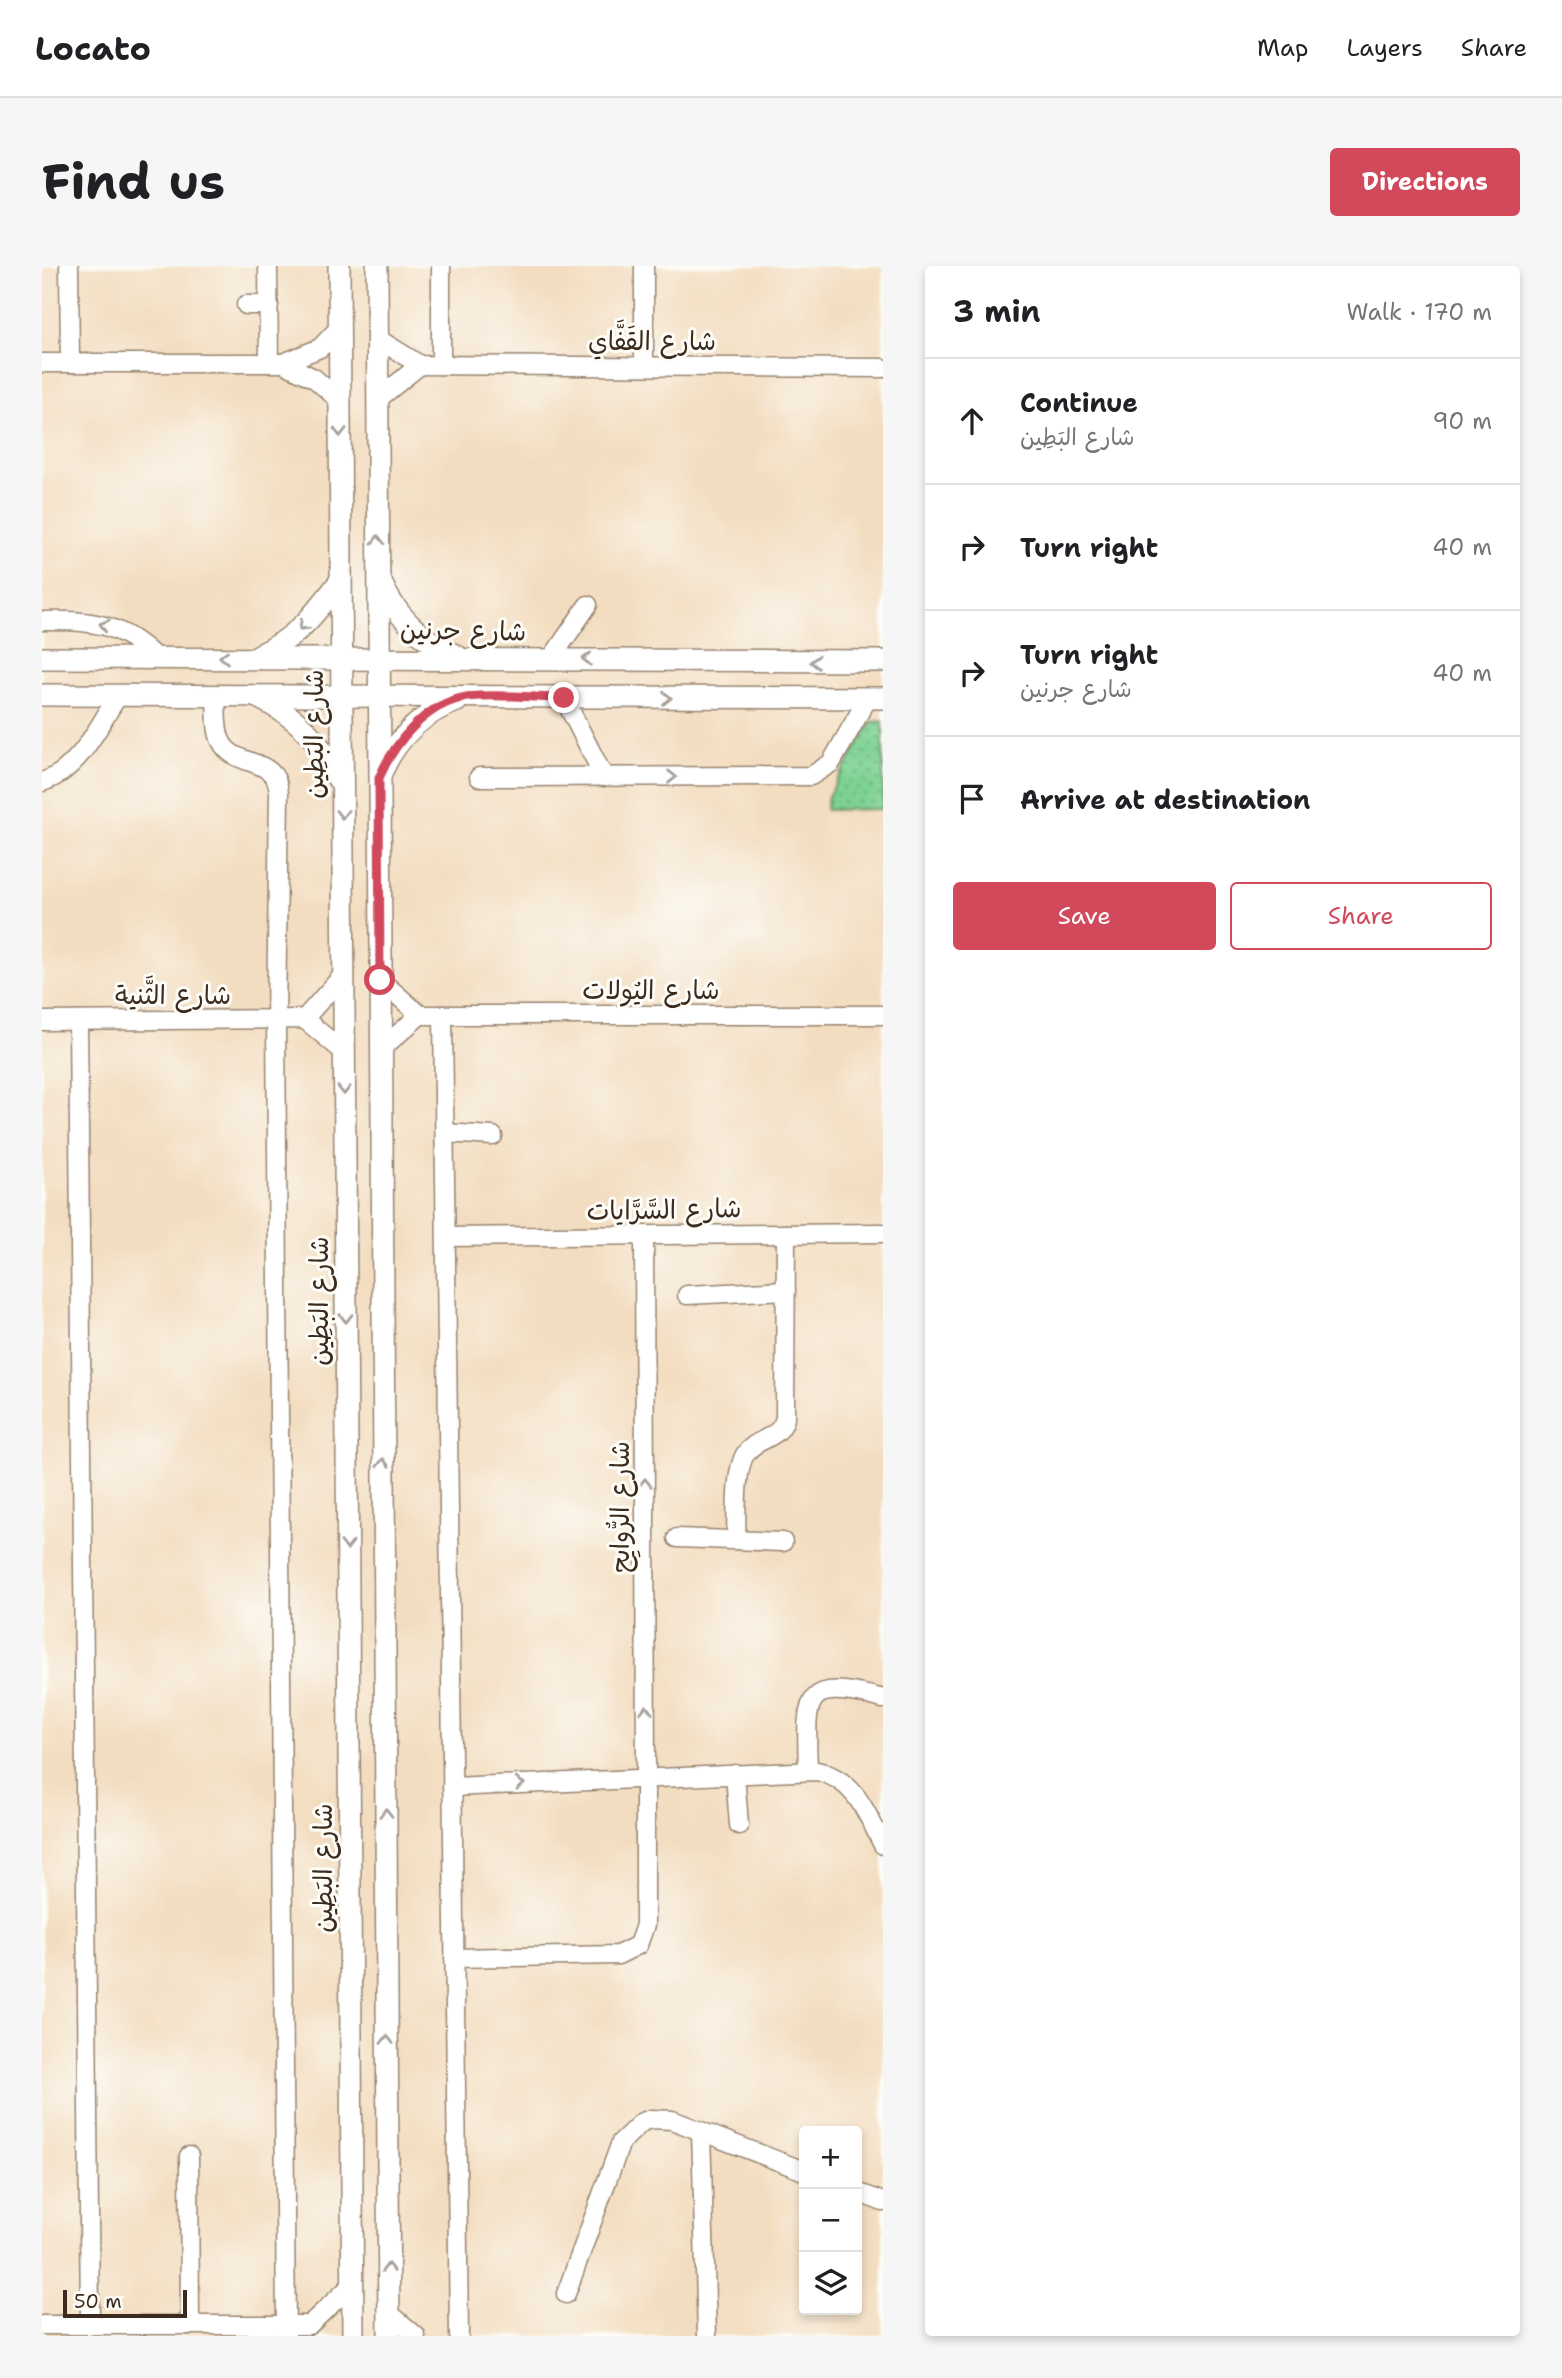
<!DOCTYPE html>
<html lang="en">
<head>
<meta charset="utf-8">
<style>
  :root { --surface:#fff; --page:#f6f6f6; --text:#202124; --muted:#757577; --line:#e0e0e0; --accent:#d1495b }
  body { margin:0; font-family:"Shantell Sans","Playpen Sans Arabic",sans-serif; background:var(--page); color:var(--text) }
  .controls { position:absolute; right:21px; bottom:21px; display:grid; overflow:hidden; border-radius:7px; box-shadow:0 4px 10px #0003 }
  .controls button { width:63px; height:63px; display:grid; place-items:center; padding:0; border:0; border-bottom:2px solid var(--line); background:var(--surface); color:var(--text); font:35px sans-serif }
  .scale { position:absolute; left:21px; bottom:18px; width:124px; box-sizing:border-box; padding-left:7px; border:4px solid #3b2a1e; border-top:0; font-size:19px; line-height:24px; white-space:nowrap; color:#3b2a1e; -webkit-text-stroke:5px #fdfcf7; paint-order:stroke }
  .stop { position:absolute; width:21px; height:21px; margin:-16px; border:5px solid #d1495b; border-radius:50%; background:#fff }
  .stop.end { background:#d1495b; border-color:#fff; box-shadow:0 2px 7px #0008 }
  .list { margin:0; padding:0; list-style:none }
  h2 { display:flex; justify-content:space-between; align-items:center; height:91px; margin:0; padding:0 28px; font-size:30px }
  h2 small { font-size:23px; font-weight:400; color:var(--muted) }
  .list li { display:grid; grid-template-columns:46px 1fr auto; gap:21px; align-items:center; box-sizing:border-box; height:126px; padding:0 28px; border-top:2px solid var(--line) }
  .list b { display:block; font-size:26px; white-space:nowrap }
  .list p { margin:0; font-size:23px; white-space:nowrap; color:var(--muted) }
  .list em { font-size:23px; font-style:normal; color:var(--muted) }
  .actions { display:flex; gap:14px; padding:21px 28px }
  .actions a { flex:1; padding:16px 0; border:2px solid var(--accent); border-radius:7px; text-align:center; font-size:24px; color:var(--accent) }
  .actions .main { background:var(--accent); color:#fff }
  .icon { flex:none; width:38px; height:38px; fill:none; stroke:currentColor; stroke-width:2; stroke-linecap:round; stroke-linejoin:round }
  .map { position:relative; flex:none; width:841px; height:2070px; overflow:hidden; border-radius:7px }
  header { display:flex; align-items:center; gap:42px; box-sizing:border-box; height:98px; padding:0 35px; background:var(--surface); border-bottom:2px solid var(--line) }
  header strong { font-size:33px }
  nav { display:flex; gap:38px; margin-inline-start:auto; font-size:24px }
  .intro { display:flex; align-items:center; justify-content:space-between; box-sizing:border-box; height:168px; padding:0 42px }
  h1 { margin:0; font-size:49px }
  .button { padding:18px 32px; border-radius:7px; background:var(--accent); color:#fff; font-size:24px; font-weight:700 }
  main { display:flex; gap:42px; padding:0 42px }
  aside { flex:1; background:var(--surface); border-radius:7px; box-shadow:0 4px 10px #0003 }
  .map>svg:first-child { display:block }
</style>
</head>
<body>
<header>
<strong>Locato</strong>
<nav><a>Map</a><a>Layers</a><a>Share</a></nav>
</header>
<div class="intro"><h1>Find us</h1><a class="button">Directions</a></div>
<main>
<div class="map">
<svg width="841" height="2070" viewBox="0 0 841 2070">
  <defs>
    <pattern id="grass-dots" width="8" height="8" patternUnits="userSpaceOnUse" patternTransform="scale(1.75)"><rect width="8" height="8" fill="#7dd193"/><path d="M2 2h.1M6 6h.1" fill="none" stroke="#68aa77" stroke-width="1.8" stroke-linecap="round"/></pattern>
  </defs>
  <rect width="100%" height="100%" fill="#fdfcf7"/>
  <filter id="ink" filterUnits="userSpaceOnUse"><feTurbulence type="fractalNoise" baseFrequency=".0143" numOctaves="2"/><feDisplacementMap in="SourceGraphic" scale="14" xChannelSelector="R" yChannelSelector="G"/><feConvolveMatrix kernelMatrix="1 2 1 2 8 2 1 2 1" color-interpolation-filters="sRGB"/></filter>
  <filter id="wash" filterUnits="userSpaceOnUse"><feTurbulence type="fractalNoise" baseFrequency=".00686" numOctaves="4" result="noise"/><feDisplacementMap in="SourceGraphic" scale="28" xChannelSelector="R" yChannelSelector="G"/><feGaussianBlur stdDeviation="1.57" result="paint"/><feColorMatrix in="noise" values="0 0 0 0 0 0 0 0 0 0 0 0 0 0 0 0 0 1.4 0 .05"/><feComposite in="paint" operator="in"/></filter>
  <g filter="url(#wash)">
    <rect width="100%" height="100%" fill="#f3ddc0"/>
    <path fill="url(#grass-dots)" stroke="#5c7e58" stroke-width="2" d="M841 455V543L784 544 786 530 830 456Z"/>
  </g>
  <g filter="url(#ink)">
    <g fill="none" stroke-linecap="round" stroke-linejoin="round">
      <g stroke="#97846f" stroke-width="21">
        <g id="minor">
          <path d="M27 0 28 97"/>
          <path d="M226 0 227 97"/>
          <path d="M399 0V99"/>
          <path d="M602 0V100"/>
          <path d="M204 39H227"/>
          <path d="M336 73 378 99 841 102"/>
          <path d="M0 97H241L278 82 297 62"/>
          <path d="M241 97 272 112 298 135"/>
          <path d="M336 133 378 99"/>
          <path d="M0 355C48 354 78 356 114 392"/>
          <path d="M509 393 546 339"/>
          <path d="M174 430C175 444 173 462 179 475 193 504 235 488 237 527L234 754 244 2070"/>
          <path d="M522 432 562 511"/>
          <path d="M437 511 769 510 789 497 826 432"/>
          <path d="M0 516C37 505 56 460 76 430"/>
          <path d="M338 714 378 749H841"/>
          <path d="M401 749 417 2070"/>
          <path d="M262 753 301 709"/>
          <path d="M0 755 262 753 302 786"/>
          <path d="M36 755 48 2059"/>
          <path d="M339 783 378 749"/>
          <path d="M403 867 451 870"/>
          <path d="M602 969 604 1513"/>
          <path d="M404 971 841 967"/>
          <path d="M645 1029 744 1024"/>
          <path d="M635 1272 741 1276"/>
          <path d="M694 1274C695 1253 692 1204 704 1187 715 1171 738 1174 743 1152L744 968"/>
          <path d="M766 1504C764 1431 759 1411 841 1433"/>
          <path d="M693 1508 697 1559"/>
          <path d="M410 1521 775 1505C813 1513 825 1548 841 1579"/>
          <path d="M412 1692 576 1689 596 1679 603 1659V1524"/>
          <path d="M659 1865 665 2070"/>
          <path d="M147 1890 148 2059"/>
          <path d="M815 1926 841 1936"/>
          <path d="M524 2028 579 1876 600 1856 609 1853 630 1854 762 1905"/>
          <path d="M346 2046 374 2070"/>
          <path d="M0 2059H267L311 2018"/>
        </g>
      </g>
      <g stroke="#97846f" stroke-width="24">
        <g id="major">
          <path d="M297 0 311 2070"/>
          <path d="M335 0 347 2070"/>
          <path d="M338 314C352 349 380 375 415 390"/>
          <path d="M217 389C255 373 275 345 299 314"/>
          <path d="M0 392 841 395"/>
          <path d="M0 429 841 432"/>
          <path d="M215 431C253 449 279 474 296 513"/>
          <path d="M339 507C354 473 380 447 415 435"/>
        </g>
      </g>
      <use href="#minor" stroke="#fff" stroke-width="18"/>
      <use href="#major" stroke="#fff" stroke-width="21"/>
    </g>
    <defs><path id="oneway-chevron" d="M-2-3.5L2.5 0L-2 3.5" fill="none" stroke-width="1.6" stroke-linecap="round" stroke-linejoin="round" transform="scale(1.75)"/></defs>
    <g stroke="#a79f9a">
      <use href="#oneway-chevron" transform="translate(298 166) rotate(90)"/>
      <use href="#oneway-chevron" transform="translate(336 274) rotate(-90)"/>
      <use href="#oneway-chevron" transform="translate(62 359) rotate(-163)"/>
      <use href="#oneway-chevron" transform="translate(261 360) rotate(137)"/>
      <use href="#oneway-chevron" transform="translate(182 391) rotate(180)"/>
      <use href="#oneway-chevron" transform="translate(545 393) rotate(-179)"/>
      <use href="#oneway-chevron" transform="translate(773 396) rotate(-179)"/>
      <use href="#oneway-chevron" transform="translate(625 432)"/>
      <use href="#oneway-chevron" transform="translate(630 511)"/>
      <use href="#oneway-chevron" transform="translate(300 548) rotate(90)"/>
      <use href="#oneway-chevron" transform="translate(302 824) rotate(90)"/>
      <use href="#oneway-chevron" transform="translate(304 1052) rotate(90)"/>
      <use href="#oneway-chevron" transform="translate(341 1197) rotate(-90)"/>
      <use href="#oneway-chevron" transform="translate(603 1217) rotate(-90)"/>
      <use href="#oneway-chevron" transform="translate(305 1279) rotate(90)"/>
      <use href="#oneway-chevron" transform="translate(604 1444) rotate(-90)"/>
      <use href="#oneway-chevron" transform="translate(478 1518) rotate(-3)"/>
      <use href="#oneway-chevron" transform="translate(344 1547) rotate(-90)"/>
      <use href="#oneway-chevron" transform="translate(345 1774) rotate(-90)"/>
      <use href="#oneway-chevron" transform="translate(346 2002) rotate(-90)"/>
    </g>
  </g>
  <g fill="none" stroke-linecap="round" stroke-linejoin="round" filter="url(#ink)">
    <path stroke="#d1495b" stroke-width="9" d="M338 714 337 512C352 477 384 437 425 431 456 427 490 432 522 432"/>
  </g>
  <g text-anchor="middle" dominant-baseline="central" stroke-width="6" stroke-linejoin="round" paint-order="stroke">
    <g font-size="26" fill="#3b2a1e" stroke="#fdfcf7">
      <text x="610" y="74">شارع القَفَّاي</text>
      <text transform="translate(421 364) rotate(1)">شارع جرنين</text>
      <text transform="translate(271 468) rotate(-90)">شارع البَطِين</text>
      <text x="609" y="723">شارع اليُولات</text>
      <text x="131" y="728">شارع الثَّنية</text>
      <text transform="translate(622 943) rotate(-1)">شارع السَّرَّايات</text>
      <text transform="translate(276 1035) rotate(-90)">شارع البَطِين</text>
      <text transform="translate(577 1241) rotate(-90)">شارع الرُّوايِح</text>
      <text transform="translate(280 1602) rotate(-90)">شارع البَطِين</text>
    </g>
  </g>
</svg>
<div class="controls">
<button>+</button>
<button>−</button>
<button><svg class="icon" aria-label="layers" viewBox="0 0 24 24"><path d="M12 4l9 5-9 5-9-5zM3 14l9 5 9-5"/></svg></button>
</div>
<div class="scale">50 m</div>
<div class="stop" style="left:338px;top:714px"></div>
<div class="stop end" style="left:522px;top:432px"></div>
</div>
<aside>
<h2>3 min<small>Walk · 170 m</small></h2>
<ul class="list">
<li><svg class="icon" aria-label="ahead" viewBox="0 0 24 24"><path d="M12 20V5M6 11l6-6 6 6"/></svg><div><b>Continue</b><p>شارع البَطِين</p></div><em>90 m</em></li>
<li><svg class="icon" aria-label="right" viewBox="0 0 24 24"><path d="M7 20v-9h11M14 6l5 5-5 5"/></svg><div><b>Turn right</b></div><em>40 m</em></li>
<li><svg class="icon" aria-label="right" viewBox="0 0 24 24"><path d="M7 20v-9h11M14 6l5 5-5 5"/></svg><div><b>Turn right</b><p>شارع جرنين</p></div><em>40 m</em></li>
<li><svg class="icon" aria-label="arrive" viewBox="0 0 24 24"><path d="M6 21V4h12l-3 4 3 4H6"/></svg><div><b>Arrive at destination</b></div></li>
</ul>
<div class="actions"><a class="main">Save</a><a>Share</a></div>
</aside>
</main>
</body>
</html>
